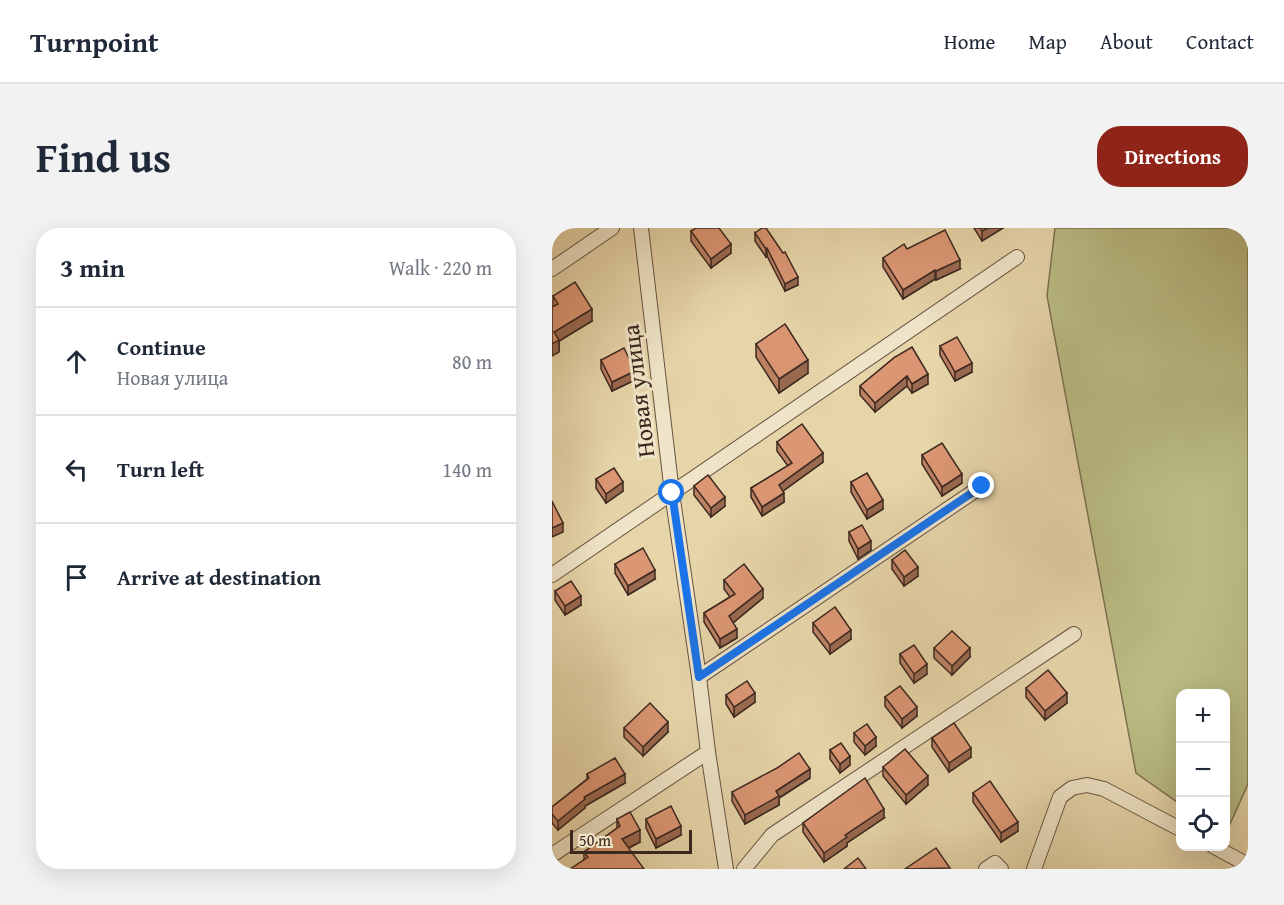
<!DOCTYPE html>
<html lang="en">
<head>
<meta charset="utf-8">
<style>
  :root { --surface:#fff; --page:#f2f2f3; --text:#1f2937; --muted:#747a83; --line:#e0e1e3; --accent:#8f2418 }
  body { margin:0; font-family:"Gentium Book Plus",serif; background:var(--page); color:var(--text) }
  .controls { position:absolute; right:18px; bottom:18px; display:grid; overflow:hidden; border-radius:12px; box-shadow:0 6px 24px #0002 }
  .controls button { width:54px; height:54px; display:grid; place-items:center; padding:0; border:0; border-bottom:2px solid var(--line); background:var(--surface); color:var(--text); font:30px sans-serif }
  .scale { position:absolute; left:18px; bottom:15px; width:122px; box-sizing:border-box; padding-left:6px; border:3px solid #3d2820; border-top:0; font-size:16px; line-height:21px; white-space:nowrap; color:#3d2820; -webkit-text-stroke:4px #efe4c7; paint-order:stroke }
  .stop { position:absolute; width:18px; height:18px; margin:-14px; border:4px solid #1a73e8; border-radius:50%; background:#fff }
  .stop.end { background:#1a73e8; border-color:#fff; box-shadow:0 2px 6px #0008 }
  .list { margin:0; padding:0; list-style:none }
  h2 { display:flex; justify-content:space-between; align-items:center; height:78px; margin:0; padding:0 24px; font-size:26px }
  h2 small { font-size:20px; font-weight:400; color:var(--muted) }
  .list li { display:grid; grid-template-columns:39px 1fr auto; gap:18px; align-items:center; box-sizing:border-box; height:108px; padding:0 24px; border-top:2px solid var(--line) }
  .list b { display:block; font-size:22px; white-space:nowrap }
  .list p { margin:0; font-size:20px; white-space:nowrap; color:var(--muted) }
  .list em { font-size:20px; font-style:normal; color:var(--muted) }
  .icon { flex:none; width:33px; height:33px; fill:none; stroke:currentColor; stroke-width:2; stroke-linecap:round; stroke-linejoin:round }
  .map { position:relative; flex:none; width:696px; height:641px; overflow:hidden; border-radius:24px }
  header { display:flex; align-items:center; gap:36px; box-sizing:border-box; height:84px; padding:0 30px; background:var(--surface); border-bottom:2px solid var(--line) }
  header strong { font-size:28px }
  nav { display:flex; gap:33px; margin-inline-start:auto; font-size:21px }
  .intro { display:flex; align-items:center; justify-content:space-between; box-sizing:border-box; height:144px; padding:0 36px }
  h1 { margin:0; font-size:42px }
  .button { padding:15px 27px; border-radius:24px; background:var(--accent); color:#fff; font-size:21px; font-weight:700 }
  main { display:flex; gap:36px; padding:0 36px }
  aside { flex:1; background:var(--surface); border-radius:24px; box-shadow:0 6px 24px #0002 }
  .map>svg:first-child { display:block }
</style>
</head>
<body>
<header>
<strong>Turnpoint</strong>
<nav><a>Home</a><a>Map</a><a>About</a><a>Contact</a></nav>
</header>
<div class="intro"><h1>Find us</h1><a class="button">Directions</a></div>
<main>
<aside>
<h2>3 min<small>Walk · 220 m</small></h2>
<ul class="list">
<li><svg class="icon" aria-label="ahead" viewBox="0 0 24 24"><path d="M12 20V5M6 11l6-6 6 6"/></svg><div><b>Continue</b><p>Новая улица</p></div><em>80 m</em></li>
<li><svg class="icon" aria-label="left" viewBox="0 0 24 24"><path d="M17 20v-9H6M10 6l-5 5 5 5"/></svg><div><b>Turn left</b></div><em>140 m</em></li>
<li><svg class="icon" aria-label="arrive" viewBox="0 0 24 24"><path d="M6 21V4h12l-3 4 3 4H6"/></svg><div><b>Arrive at destination</b></div></li>
</ul>
</aside>
<div class="map">
<svg width="696" height="641" viewBox="0 0 696 641">
  <rect width="100%" height="100%" fill="#e6d5a9"/>
  <filter id="stains"><feTurbulence type="fractalNoise" baseFrequency=".00333" numOctaves="4"/><feColorMatrix values="0 0 0 0 .2 0 0 0 0 .09 0 0 0 0 .02 0 0 0 .5 -.17"/></filter>
  <radialGradient id="worn" r=".72"><stop offset=".6" stop-color="#630" stop-opacity="0"/><stop offset="1" stop-color="#630" stop-opacity=".3"/></radialGradient>
  <path fill="#babc84" stroke="#7c7252" stroke-width="1.5" d="M503 0H696V556L674 605V466H628V576L584 545 495 68Z"/>
  <g fill="none" stroke-linecap="round" stroke-linejoin="round">
    <g stroke="#675342" stroke-width="16">
      <g id="minor">
        <path d="M89 0 120 265 147 449 156 524 174 641"/>
        <path d="M0 41 60 0"/>
        <path d="M0 347 465 29"/>
        <path d="M147 449 430 258"/>
        <path d="M661 618 696 637"/>
        <path d="M0 627 156 524"/>
        <path d="M192 641 220 607 522 406"/>
        <path d="M434 641 443 635 449 641"/>
        <path d="M482 641 508 569 520 560 535 557 552 561 628 601"/>
      </g>
    </g>
    <use href="#minor" stroke="#efe4c7" stroke-width="14"/>
  </g>
  <g fill="#bc8163" stroke="#3d2820" stroke-width="1.5">
    <path d="M422 0H451L430 13Z"/>
    <path d="M139 3 179 25 159 40 139 13Z"/>
    <path d="M203 5 246 57 233 63 215 28 214 29 203 13Z"/>
    <path d="M331 30 408 41 384 52 383 51 351 71 331 39Z"/>
    <path d="M1 68 40 93 7 113V124L1 79Z"/>
    <path d="M204 116 256 145 227 165 204 129Z"/>
    <path d="M388 118 420 144 403 153 388 127Z"/>
    <path d="M343 129 376 156 360 165 355 158 323 184 308 167V158Z"/>
    <path d="M49 132 83 152 60 163 49 141Z"/>
    <path d="M225 214 271 234 231 263 232 274 210 288 199 269V260L236 238 225 223Z"/>
    <path d="M370 227 410 255 390 268 370 236Z"/>
    <path d="M44 251 71 263 54 275 44 260Z"/>
    <path d="M299 254 331 281 315 291 299 264Z"/>
    <path d="M142 258 173 278 159 289 142 267Z"/>
    <path d="M297 304 319 322 306 331 297 313Z"/>
    <path d="M340 332 366 348 352 358 340 341Z"/>
    <path d="M63 336 103 351 76 367 63 345Z"/>
    <path d="M172 352 211 370 181 395 185 410 168 420 152 394V385L178 369 172 361Z"/>
    <path d="M3 363 29 377 13 387 3 372Z"/>
    <path d="M261 395 299 411 278 426 261 404Z"/>
    <path d="M382 420 418 429 400 447 382 430Z"/>
    <path d="M348 426 375 446 362 455 348 435Z"/>
    <path d="M474 460 515 475 493 492 474 469Z"/>
    <path d="M174 467 203 474 182 489 174 476Z"/>
    <path d="M333 469 365 488 350 500 333 478Z"/>
    <path d="M72 500 116 504 91 528 72 509Z"/>
    <path d="M302 505 324 518 313 527 302 514Z"/>
    <path d="M380 510 419 529 397 544 380 519Z"/>
    <path d="M278 522 298 537 288 545 278 531Z"/>
    <path d="M331 539 376 557 354 576 331 548Z"/>
    <path d="M35 546 73 555 33 578V580L6 602 0 595V579L35 551Z"/>
    <path d="M258 550 227 570V577L193 596 180 573V564Z"/>
    <path d="M421 565 466 603 449 614 421 574Z"/>
    <path d="M332 590 295 615V618L272 634 251 604V595Z"/>
    <path d="M65 591 88 614 77 620 32 632V624L65 600Z"/>
    <path d="M94 591 129 607 104 620 94 600Z"/>
  </g>
  <g fill="#996950" stroke="#3d2820" stroke-width="1.5">
    <path d="M436 0H451L430 13V3Z"/>
    <path d="M179 16V25L159 40V31Z"/>
    <path d="M215 20V28L214 29V21Z"/>
    <path d="M408 32V41L384 52V43Z"/>
    <path d="M383 42V51L351 71V62Z"/>
    <path d="M246 49V57L233 63V56Z"/>
    <path d="M40 81V93L7 113V124L0 128V116L2 104Z"/>
    <path d="M256 132V145L227 165V151Z"/>
    <path d="M420 135V144L403 153V144Z"/>
    <path d="M83 143V152L60 163V154Z"/>
    <path d="M376 146V156L360 165V156Z"/>
    <path d="M355 148V158L323 184V175Z"/>
    <path d="M271 225V234L227 266V257Z"/>
    <path d="M410 246V255L390 268V259Z"/>
    <path d="M71 254V263L54 275V266Z"/>
    <path d="M232 265V274L210 288V279Z"/>
    <path d="M173 269V278L159 289V280Z"/>
    <path d="M331 272V281L315 291V282Z"/>
    <path d="M11 295V304L0 309V300Z"/>
    <path d="M319 313V322L306 331V321Z"/>
    <path d="M366 339V348L352 358V349Z"/>
    <path d="M103 342V351L76 367V358Z"/>
    <path d="M211 361V370L177 398V388Z"/>
    <path d="M29 368V377L13 387V378Z"/>
    <path d="M185 401V410L168 420V411Z"/>
    <path d="M299 402V411L278 426V417Z"/>
    <path d="M418 420V429L400 447V438Z"/>
    <path d="M375 436V446L362 455V446Z"/>
    <path d="M203 465V474L182 489V479Z"/>
    <path d="M515 465V475L493 492V483Z"/>
    <path d="M365 479V488L350 500V491Z"/>
    <path d="M116 494V504L91 528V519Z"/>
    <path d="M324 509V518L313 527V518Z"/>
    <path d="M419 520V529L397 544V535Z"/>
    <path d="M298 528V537L288 545V536Z"/>
    <path d="M258 541V550L227 570V577L193 596V587L224 563Z"/>
    <path d="M73 546V555L33 578V580L6 602V593L32 569Z"/>
    <path d="M376 548V557L354 576V567Z"/>
    <path d="M332 581V590L295 615V618L272 634V625L293 607Z"/>
    <path d="M466 594V603L449 614V605Z"/>
    <path d="M129 598V607L104 620V611Z"/>
    <path d="M88 602V614L70 623V611Z"/>
  </g>
  <g fill="#db9673" stroke="#3d2820" stroke-width="1.5">
    <path d="M144 0H167L179 16 159 31 139 3Z"/>
    <path d="M210 0H214L231 25 233 24 246 49 233 56 215 20 214 21 203 5Z"/>
    <path d="M428 0H436L430 3Z"/>
    <path d="M393 2 408 32 384 43 383 42 351 62 331 30 352 16 355 21Z"/>
    <path d="M23 54 40 81 2 104 7 112 0 116V79L6 76 1 68Z"/>
    <path d="M233 96 256 132 227 151 204 116Z"/>
    <path d="M405 109 420 135 403 144 388 118Z"/>
    <path d="M360 119 376 146 360 156 355 148 323 175 308 158 343 129Z"/>
    <path d="M72 120 83 143 60 154 49 132Z"/>
    <path d="M250 196 271 225 227 257 232 265 210 279 199 260 240 235 225 214Z"/>
    <path d="M390 215 410 246 390 259 370 227Z"/>
    <path d="M62 240 71 254 54 266 44 251Z"/>
    <path d="M315 245 331 272 315 282 299 254Z"/>
    <path d="M156 247 173 269 159 280 142 258Z"/>
    <path d="M0 273 11 295 0 300Z"/>
    <path d="M310 297 319 313 306 321 297 304Z"/>
    <path d="M91 320 103 342 76 358 63 336Z"/>
    <path d="M353 322 366 339 352 349 340 332Z"/>
    <path d="M192 336 211 361 177 388 185 401 168 411 152 385 183 366 172 352Z"/>
    <path d="M19 353 29 368 13 378 3 363Z"/>
    <path d="M283 379 299 402 278 417 261 395Z"/>
    <path d="M400 403 418 420 400 438 382 420Z"/>
    <path d="M362 417 375 436 362 446 348 426Z"/>
    <path d="M496 442 515 465 493 483 474 460Z"/>
    <path d="M195 453 203 465 182 479 174 467Z"/>
    <path d="M348 458 365 479 350 491 333 469Z"/>
    <path d="M98 475 116 494 91 519 72 500Z"/>
    <path d="M402 495 419 520 397 535 380 510Z"/>
    <path d="M315 496 324 509 313 518 302 505Z"/>
    <path d="M289 515 298 528 288 536 278 522Z"/>
    <path d="M353 521 376 548 354 567 331 539Z"/>
    <path d="M247 525 258 541 224 563 227 568 193 587 180 564 225 540Z"/>
    <path d="M63 530 73 546 32 569 33 571 6 593 0 586V579L37 550 35 546Z"/>
    <path d="M313 550 332 581 293 607 295 609 272 625 251 595Z"/>
    <path d="M438 553 466 594 449 605 421 565Z"/>
    <path d="M119 578 129 598 104 611 94 591Z"/>
    <path d="M78 584 88 602 70 611 92 641H18L36 629 32 624 68 598 65 591Z"/>
    <path d="M384 620 398 640 353 641Z"/>
    <path d="M306 630 314 641H292Z"/>
  </g>
  <g fill="none" stroke-linecap="round" stroke-linejoin="round">
    <path stroke="#1a73e8" stroke-width="8" d="M120 265 147 449 430 258"/>
  </g>
  <g text-anchor="middle" dominant-baseline="central" stroke-width="6" stroke-linejoin="round" paint-order="stroke">
    <g font-size="24" fill="#3d2820" stroke="#efe4c7">
      <text transform="translate(86 163) rotate(-97)">Новая улица</text>
    </g>
  </g>
  <rect width="100%" height="100%" filter="url(#stains)"/>
  <rect width="100%" height="100%" fill="url(#worn)"/>
</svg>
<div class="controls">
<button>+</button>
<button>−</button>
<button><svg class="icon" aria-label="locate" viewBox="0 0 24 24"><circle cx="12" cy="12" r="6"/><path d="M12 2v4M12 18v4M2 12h4M18 12h4"/></svg></button>
</div>
<div class="scale">50 m</div>
<div class="stop" style="left:120px;top:265px"></div>
<div class="stop end" style="left:430px;top:258px"></div>
</div>
</main>
</body>
</html>
